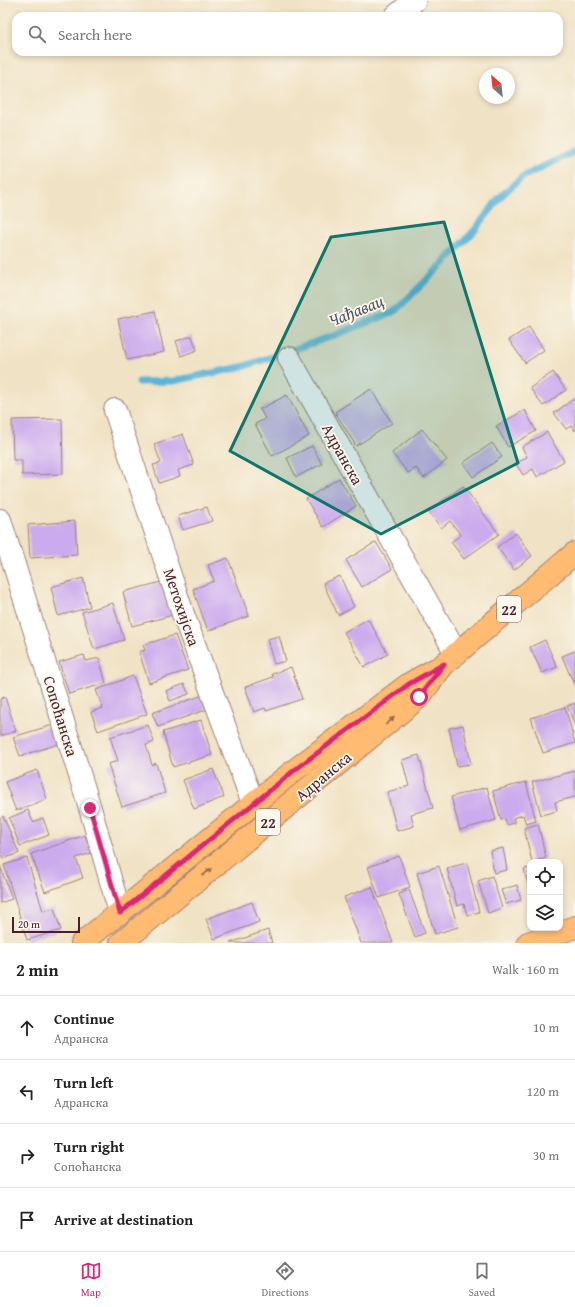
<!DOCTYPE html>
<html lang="en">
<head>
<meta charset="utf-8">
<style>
  :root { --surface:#fff; --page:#f2f2f2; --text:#222; --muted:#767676; --line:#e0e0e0; --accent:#db2777 }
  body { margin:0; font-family:"Gentium Book Plus",serif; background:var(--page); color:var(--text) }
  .controls { position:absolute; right:12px; bottom:12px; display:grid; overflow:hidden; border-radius:8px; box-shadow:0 2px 6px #0003 }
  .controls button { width:36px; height:36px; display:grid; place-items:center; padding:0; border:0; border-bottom:1px solid var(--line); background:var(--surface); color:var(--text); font:20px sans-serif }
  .compass { position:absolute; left:479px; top:68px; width:36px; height:36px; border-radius:50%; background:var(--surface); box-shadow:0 2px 6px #0003; rotate:333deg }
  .scale { position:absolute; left:12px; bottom:10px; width:68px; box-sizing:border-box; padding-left:4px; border:2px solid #4a1f2b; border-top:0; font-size:11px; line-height:14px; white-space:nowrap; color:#4a1f2b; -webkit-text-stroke:3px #fbf7ec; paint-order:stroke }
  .stop { position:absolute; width:12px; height:12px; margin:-9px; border:3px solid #db2777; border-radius:50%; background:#fff }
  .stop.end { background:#db2777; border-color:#fff; box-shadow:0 1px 4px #0008 }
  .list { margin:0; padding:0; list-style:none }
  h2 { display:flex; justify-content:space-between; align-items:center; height:52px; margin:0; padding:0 16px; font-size:17px }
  h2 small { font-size:13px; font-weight:400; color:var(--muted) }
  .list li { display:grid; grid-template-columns:26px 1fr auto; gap:12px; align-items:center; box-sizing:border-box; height:64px; padding:0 16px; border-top:1px solid var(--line) }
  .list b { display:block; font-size:15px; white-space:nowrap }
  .list p { margin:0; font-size:13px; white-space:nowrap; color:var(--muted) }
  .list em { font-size:13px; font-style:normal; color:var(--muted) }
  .icon { flex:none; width:22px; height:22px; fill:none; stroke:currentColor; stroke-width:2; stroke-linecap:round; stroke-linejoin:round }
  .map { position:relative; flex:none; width:575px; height:943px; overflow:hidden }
  .search { position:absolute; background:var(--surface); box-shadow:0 2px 6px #0003; left:12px; right:12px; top:12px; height:44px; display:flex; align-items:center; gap:10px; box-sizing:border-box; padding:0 14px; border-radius:12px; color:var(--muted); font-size:15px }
  .sheet { height:308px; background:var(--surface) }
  nav { display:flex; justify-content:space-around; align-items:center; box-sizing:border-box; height:56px; border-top:1px solid var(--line); background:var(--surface); font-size:11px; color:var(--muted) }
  nav a { display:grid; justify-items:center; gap:2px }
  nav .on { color:var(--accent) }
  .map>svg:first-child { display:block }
</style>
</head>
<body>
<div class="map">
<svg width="575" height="943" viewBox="0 0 575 943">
  <rect width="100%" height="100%" fill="#fbf7ec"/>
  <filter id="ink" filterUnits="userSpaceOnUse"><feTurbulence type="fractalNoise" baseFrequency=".025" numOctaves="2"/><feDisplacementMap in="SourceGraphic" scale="8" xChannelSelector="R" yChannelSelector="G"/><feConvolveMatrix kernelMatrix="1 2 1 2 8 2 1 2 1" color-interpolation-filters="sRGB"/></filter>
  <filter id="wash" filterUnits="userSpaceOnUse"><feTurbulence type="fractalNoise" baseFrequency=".012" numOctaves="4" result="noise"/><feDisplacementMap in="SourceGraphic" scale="16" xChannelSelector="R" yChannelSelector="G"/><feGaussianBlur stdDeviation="0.9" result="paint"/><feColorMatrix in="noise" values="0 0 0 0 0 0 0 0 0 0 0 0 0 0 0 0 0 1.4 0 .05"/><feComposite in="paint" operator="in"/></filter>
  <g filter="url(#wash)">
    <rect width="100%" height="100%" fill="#f0e2c4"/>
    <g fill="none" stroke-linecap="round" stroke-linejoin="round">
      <path stroke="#5bb5d8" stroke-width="7" d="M139 382 173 381 242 367 333 336 394 312 444 263 474 231 500 197 522 177 575 151"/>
    </g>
    <g id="blocks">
      <g fill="#cbaaed">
        <path d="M155 311 164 352 127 360 118 319Z"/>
        <path d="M529 327 544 350 525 363 509 340Z"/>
        <path d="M192 336 197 350 181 356 176 341Z"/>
        <path d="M553 372 566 390 543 406 530 388Z"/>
        <path d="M371 389 392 423 356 446 335 412Z"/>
        <path d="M287 395 309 436 272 456 255 424 265 419 260 409Z"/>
        <path d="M575 398V431L571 426 566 429 554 413Z"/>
        <path d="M525 410 536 431 508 447 496 426Z"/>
        <path d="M62 419 63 474 22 475V460H13L12 420Z"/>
        <path d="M422 429 447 460 424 478 416 468 408 473 392 453Z"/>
        <path d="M547 432 564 461 537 477 533 469 523 475 516 464 527 457 522 447Z"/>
        <path d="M183 434 194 465 178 470 180 476 159 483 153 465 161 463 154 444Z"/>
        <path d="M492 443 502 457 473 477 463 463Z"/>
        <path d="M312 446 322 464 296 477 287 458Z"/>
        <path d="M339 478 356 506 323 527 306 499Z"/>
        <path d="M463 486 499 534 464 559 451 542 461 535 450 521 441 528 428 511Z"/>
        <path d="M207 507 212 521 183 530 178 516Z"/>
        <path d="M75 521 77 555 30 558 28 525Z"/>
        <path d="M516 533 532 556 514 570 497 547Z"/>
        <path d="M376 542 392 569 362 587 346 560Z"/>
        <path d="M228 558 249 616 208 631 193 589 214 581 208 565Z"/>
        <path d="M340 576 354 607 338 615 323 583Z"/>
        <path d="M83 578 90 607 58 616 51 587Z"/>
        <path d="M165 581 173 615 132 626 123 592Z"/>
        <path d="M113 603 124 640 94 649 82 612Z"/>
        <path d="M368 619 388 654 364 667 344 632Z"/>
        <path d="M175 635 188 670 149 683 139 652 145 650 143 645Z"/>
        <path d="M279 636 286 661 274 664 267 639Z"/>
        <path d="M545 640 557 667 542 673 530 647Z"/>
        <path d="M575 651V687L562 656Z"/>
        <path d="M84 655 86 661 99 658 106 683 69 694 59 662Z"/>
        <path d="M291 667 302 699 266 711 265 708 254 712 245 687 273 677 272 674Z"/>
        <path d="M133 676 147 714 98 731 91 712 103 708 96 690Z"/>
        <path d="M184 684 189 694 170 701 166 691Z"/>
        <path d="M203 695 208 709 158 727 152 713Z"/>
        <path d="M5 697 16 731 0 736V699Z"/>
        <path d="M575 703V725L567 706Z"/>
        <path d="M565 707 575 743 543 753 531 718Z"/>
        <path d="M201 720 212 755 173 767 163 732Z"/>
        <path d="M56 724 62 743 20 756 13 737Z"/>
        <path d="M148 725 154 742 146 745 152 765 156 763 165 793 122 807 108 764 118 761 110 737Z"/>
        <path d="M463 725 471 764 457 766 449 728Z"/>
        <path d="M419 755 433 808 411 814 414 826 397 831 387 792 409 786 402 760Z"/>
        <path d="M213 769 224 797 194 809 183 780Z"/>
        <path d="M37 770 47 799 16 811 5 782Z"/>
        <path d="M575 771V797L555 802 557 811 541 815 532 782Z"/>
        <path d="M526 782 536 821 526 824 523 815 513 818 515 823 507 825 505 819 501 820 493 791Z"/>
        <path d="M487 787 496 820 460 830 451 797Z"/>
        <path d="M28 810 33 822 43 818 49 835 20 846 9 818Z"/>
        <path d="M3 816 19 853 3 859 0 851V818Z"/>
        <path d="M538 824 546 858 532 862 524 828Z"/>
        <path d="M85 835 92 853 76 858 83 878 45 892 31 854Z"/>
        <path d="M503 848 507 870 494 873 490 851Z"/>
        <path d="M399 856 410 887 379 898 368 867Z"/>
        <path d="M27 858 43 911 54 908 61 930 27 940 4 865Z"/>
        <path d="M467 863 479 912 467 915 464 904 457 906 447 868Z"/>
        <path d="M0 866 12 899 0 903Z"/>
        <path d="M439 866 458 927 435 934 417 873Z"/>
        <path d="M530 868V889H529L524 869Z"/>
        <path d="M492 876 502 908 488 913 478 881Z"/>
        <path d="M517 885 521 900 506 904 501 890Z"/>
        <path d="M372 887 393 943H361L344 897Z"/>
        <path d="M409 890 425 933 415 937 399 894Z"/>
        <path d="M252 902 259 922 214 939 206 919Z"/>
        <path d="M268 930 272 943H230Z"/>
      </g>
    </g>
  </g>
  <g filter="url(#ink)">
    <use href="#blocks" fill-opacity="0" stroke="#9d8078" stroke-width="1"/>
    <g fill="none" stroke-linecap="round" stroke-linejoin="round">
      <g stroke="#9d8078" stroke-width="24">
        <g id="minor">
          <path d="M396 16 415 0"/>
          <path d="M289 358 456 653"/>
          <path d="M115 410 183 614 253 803"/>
          <path d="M0 520 90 808 120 913"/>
        </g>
      </g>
      <g stroke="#9d8078" stroke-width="24">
        <g id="major">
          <path d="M82 943 296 769 409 684 436 669"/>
          <path d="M121 943 419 697 444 664 575 553"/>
          <path d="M528 943 575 927"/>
        </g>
      </g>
      <use href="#minor" stroke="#fff" stroke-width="22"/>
      <use href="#major" stroke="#febb71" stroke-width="22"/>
    </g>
    <defs><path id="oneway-solid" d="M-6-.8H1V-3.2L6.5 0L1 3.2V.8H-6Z"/></defs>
    <g fill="#9b654a">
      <use href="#oneway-solid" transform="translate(390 721) rotate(-40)"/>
      <use href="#oneway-solid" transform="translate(207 872) rotate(-39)"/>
    </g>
  </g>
  <g fill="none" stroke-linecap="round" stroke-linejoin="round" filter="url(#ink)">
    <path stroke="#db2777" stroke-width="5" d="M90 808 120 913 296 769 409 684 444 664 419 697"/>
  </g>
  <path fill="#0f766e" fill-opacity="0.2" stroke="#0f766e" stroke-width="3" stroke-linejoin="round" d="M444 222 518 463 381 534 230 451 331 237Z"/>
  <g text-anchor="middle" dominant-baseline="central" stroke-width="3.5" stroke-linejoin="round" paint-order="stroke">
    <g fill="#fbf7ec" stroke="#7f6065" stroke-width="1">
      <rect x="497" y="596" width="24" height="26" rx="3"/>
      <rect x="256" y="809" width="24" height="26" rx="3"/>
    </g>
    <g font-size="15" font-weight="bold" fill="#4a1f2b">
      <text x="509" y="609">22</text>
      <text x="268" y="822">22</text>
    </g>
    <g font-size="16" fill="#4a1f2b" stroke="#fbf7ec">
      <text transform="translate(343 454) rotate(61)">Адранска</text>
      <text transform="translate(182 607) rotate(71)">Метохијска</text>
      <text transform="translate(61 716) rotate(73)">Сопоћанска</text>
      <text transform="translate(323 776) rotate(-40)">Адранска</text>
    </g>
    <g font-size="17" font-style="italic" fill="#505468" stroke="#fbf7ec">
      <text transform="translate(356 310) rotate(-22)">Чађавац</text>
    </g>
  </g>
</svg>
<div class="controls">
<button><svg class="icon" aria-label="locate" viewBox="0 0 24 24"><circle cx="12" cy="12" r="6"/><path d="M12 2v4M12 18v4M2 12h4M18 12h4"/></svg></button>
<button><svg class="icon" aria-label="layers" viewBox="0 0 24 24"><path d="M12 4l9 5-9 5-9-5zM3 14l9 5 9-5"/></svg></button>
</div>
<svg class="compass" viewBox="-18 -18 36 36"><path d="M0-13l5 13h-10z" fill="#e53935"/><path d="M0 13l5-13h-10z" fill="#767676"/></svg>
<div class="scale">20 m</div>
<div class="stop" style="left:419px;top:697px"></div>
<div class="stop end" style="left:90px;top:808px"></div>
<div class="search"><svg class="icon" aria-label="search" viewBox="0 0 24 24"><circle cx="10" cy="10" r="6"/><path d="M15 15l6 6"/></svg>Search here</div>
</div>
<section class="sheet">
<h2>2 min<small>Walk · 160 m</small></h2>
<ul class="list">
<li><svg class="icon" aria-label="ahead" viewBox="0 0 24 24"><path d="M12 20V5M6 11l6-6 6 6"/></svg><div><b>Continue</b><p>Адранска</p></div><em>10 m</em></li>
<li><svg class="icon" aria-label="left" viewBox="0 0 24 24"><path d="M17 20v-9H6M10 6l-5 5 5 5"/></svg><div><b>Turn left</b><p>Адранска</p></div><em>120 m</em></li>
<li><svg class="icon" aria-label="right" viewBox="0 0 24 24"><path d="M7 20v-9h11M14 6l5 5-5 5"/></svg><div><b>Turn right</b><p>Сопоћанска</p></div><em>30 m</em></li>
<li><svg class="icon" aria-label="arrive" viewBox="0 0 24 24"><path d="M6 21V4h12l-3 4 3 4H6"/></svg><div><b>Arrive at destination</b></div></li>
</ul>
</section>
<nav>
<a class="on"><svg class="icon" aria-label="map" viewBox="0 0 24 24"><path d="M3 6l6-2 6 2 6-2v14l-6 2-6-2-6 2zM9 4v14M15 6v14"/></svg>Map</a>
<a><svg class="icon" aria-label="directions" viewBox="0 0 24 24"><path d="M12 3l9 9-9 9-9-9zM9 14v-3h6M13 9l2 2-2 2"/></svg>Directions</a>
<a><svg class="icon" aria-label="saved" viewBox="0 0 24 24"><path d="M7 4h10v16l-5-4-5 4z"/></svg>Saved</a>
</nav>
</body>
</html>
